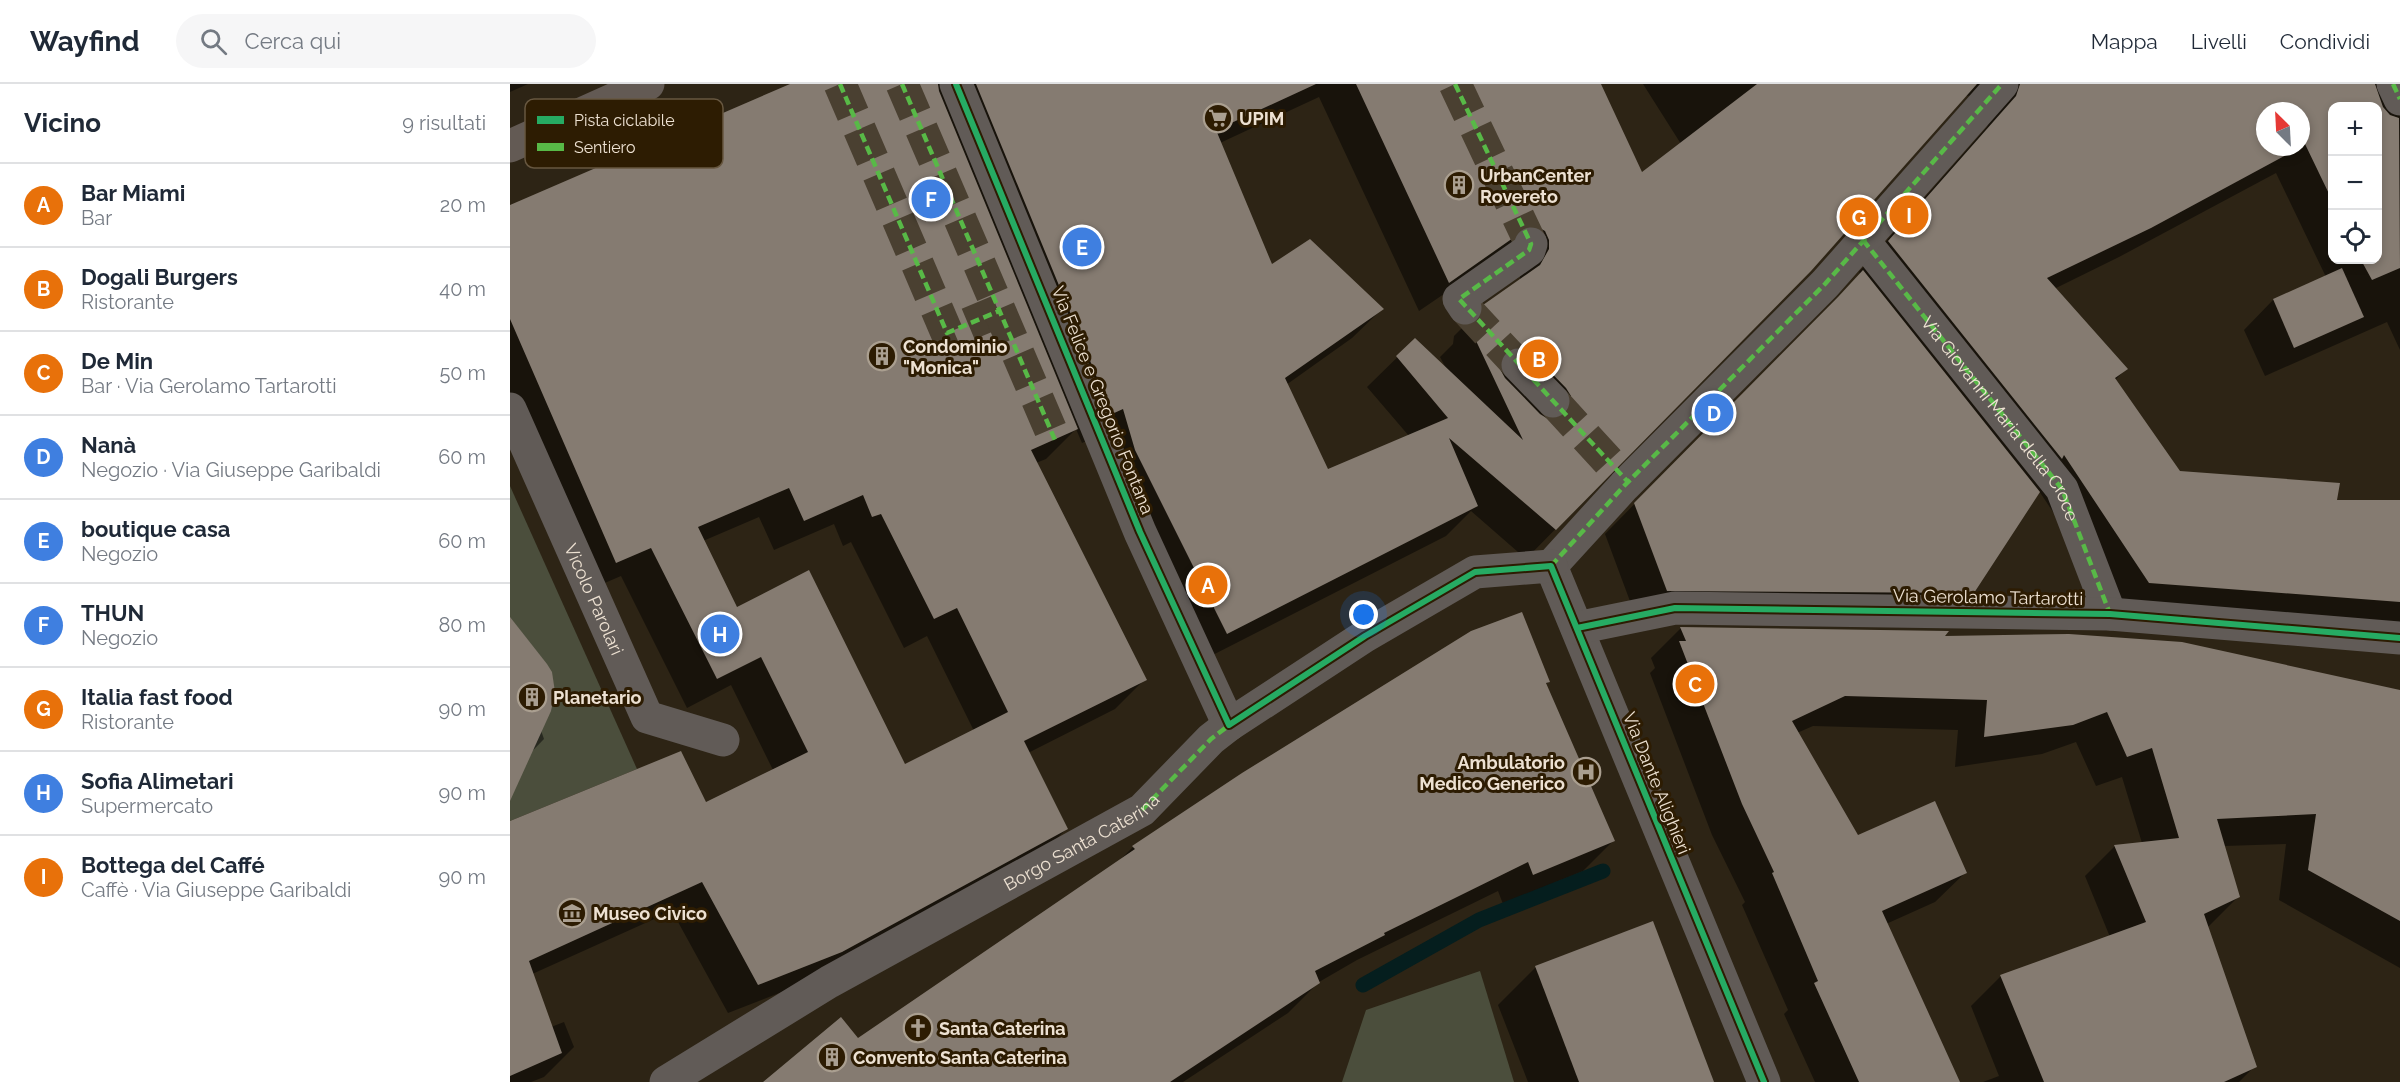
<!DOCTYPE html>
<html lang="it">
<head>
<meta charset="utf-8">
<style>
  :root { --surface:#fff; --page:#f6f6f7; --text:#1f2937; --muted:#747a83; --line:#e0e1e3; --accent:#5e5e5f }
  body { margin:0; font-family:Raleway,sans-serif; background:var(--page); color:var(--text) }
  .controls { position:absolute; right:18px; top:18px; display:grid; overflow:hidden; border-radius:12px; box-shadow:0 3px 9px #0003 }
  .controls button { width:54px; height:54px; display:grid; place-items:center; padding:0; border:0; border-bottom:2px solid var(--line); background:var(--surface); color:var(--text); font:30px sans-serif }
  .compass { position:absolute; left:1746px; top:18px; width:54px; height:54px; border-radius:50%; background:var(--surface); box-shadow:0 3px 9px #0003; rotate:336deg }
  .you { position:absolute; left:854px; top:531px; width:21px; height:21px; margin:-15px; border:4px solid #fff; border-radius:50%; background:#1a73e8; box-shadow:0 0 0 9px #1a73e833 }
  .badge { display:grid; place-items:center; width:39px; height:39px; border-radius:50%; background:var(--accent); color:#fff; font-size:20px; font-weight:700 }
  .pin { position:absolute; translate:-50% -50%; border:3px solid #fff; box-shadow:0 2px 6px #0006 }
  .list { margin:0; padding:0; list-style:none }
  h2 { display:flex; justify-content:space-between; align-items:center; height:78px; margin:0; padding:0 24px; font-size:26px }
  h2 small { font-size:20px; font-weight:400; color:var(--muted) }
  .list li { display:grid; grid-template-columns:39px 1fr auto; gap:18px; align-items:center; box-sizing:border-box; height:84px; padding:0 24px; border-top:2px solid var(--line) }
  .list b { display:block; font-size:22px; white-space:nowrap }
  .list p { margin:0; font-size:20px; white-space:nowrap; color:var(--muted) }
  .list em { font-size:20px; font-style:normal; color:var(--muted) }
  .icon { flex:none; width:33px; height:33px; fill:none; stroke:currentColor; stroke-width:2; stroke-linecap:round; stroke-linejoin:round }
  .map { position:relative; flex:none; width:1890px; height:998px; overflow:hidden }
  header { display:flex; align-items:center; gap:36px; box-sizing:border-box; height:84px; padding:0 30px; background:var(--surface); border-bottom:2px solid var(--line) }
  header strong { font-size:28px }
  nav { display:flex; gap:33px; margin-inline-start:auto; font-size:21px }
  .search { width:420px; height:54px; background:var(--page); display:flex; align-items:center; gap:15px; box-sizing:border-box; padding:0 21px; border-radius:33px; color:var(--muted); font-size:22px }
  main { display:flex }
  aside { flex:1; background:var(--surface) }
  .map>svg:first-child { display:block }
</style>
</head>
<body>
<header>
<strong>Wayfind</strong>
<div class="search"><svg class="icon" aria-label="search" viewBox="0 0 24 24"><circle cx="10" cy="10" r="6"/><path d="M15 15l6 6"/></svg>Cerca qui</div>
<nav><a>Mappa</a><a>Livelli</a><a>Condividi</a></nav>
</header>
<main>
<aside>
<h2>Vicino<small>9 risultati</small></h2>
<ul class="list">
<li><span class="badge" style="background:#e8710a">A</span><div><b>Bar Miami</b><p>Bar</p></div><em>20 m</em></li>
<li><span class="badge" style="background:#e8710a">B</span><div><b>Dogali Burgers</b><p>Ristorante</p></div><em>40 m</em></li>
<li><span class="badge" style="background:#e8710a">C</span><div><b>De Min</b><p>Bar · Via Gerolamo Tartarotti</p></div><em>50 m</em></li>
<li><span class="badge" style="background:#3f7fe0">D</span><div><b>Nanà</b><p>Negozio · Via Giuseppe Garibaldi</p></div><em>60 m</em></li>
<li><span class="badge" style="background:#3f7fe0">E</span><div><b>boutique casa</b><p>Negozio</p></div><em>60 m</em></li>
<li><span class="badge" style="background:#3f7fe0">F</span><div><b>THUN</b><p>Negozio</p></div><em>80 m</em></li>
<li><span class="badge" style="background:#e8710a">G</span><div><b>Italia fast food</b><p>Ristorante</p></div><em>90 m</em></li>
<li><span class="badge" style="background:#3f7fe0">H</span><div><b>Sofia Alimetari</b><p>Supermercato</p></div><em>90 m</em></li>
<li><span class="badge" style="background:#e8710a">I</span><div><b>Bottega del Caffé</b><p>Caffè · Via Giuseppe Garibaldi</p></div><em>90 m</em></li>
</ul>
</aside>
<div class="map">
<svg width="1890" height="998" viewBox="0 0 1890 998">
  <rect width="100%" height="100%" fill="#2d2415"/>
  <g fill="#4b4e3c">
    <path d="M0 402 127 685 0 737Z"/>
    <path d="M970 887 1004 998H832L856 926Z"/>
  </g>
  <g fill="#0007" fill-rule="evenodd">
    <path d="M0 0H18L0 8Z"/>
    <path d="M282 0H1089L1131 90 1171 60 1133 0H1890V266L1877 238 1755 292 1734 246 1763 216 1816 193 1766 89 1609 173 1544 205 1616 285 1605 296 1670 388 1826 418 1890 417V545L1610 528 1529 407 1462 508 1432 539 1127 536 1095 450 1351 190 1349 188 1477 43 1481 34 1465 11 1455 12 1300 186 1016 475 961 427 936 452 687 579 583 354 572 359 566 345 536 375 526 379 635 595 605 625 518 669 556 745 527 775 300 897 218 929 162 827 20 891 41 943 54 938 64 963 34 993 21 998H0V738L195 720 263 686 221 601 177 624 111 492 76 507 0 332V122ZM809 13 909 227 972 184 1010 187V196L974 222 944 252 943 260 930 273 937 286 905 256 857 303 899 352 818 387 776 301 842 254 872 225 761 183 710 59ZM1822 22H1868V176H1822ZM1755 27H1791V63H1755ZM249 433 264 466 324 440 333 462 341 458 394 564 417 552 464 647 394 682 227 525 193 457Z"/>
    <path d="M1171 544 1432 553 1890 607V884L1769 816 1776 760 1714 762 1728 813 1698 843 1745 982 1729 998H1473L1489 992 1461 922 1491 892 1600 853 1575 792 1605 762 1632 759 1612 693 1586 702 1566 658 1532 670 1445 683 1448 646 1303 642 1287 649 1347 753 1456 788 1425 818 1376 840 1449 998H1305L1274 930 1278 926 1232 821 1235 818 1202 751 1140 589 1145 584 1141 574Z"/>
    <path d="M0 558 34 655 0 690Z"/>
    <path d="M1039 597 1035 601 1103 757 1073 787 993 820 988 807 847 876 809 898 778 929 673 998H255L347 956 606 780 623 763Z"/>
    <path d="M1142 839 1202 998H1018L988 921 1025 884Z"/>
  </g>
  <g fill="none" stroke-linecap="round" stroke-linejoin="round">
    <path stroke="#051e1e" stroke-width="15" d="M853 901 969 836 1093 787"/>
  </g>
  <g fill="#857b71" fill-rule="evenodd">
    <path d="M280 0H428L429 7 568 345 521 366 637 596 514 657 558 745 332 868 248 901 192 798 19 877 52 969 0 992V737L171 667 196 718 298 668 251 573 207 595 141 464 106 479 0 235V121ZM279 404 294 437 353 411 362 433 371 430 424 535 447 524 498 628 395 680 299 486 227 523 188 443Z"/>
    <path d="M466 0H806L706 46 762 180 800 155 874 225 775 294 818 385 938 334 886 272 905 254 1013 356 959 242 966 239 971 233 973 221 1030 181 1039 165V156L1035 147 1026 142H1017L1008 146 1003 154 939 199 846 0H1091L1132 88 1247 0H1467L1301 187 1046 446 939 354 968 422 717 550 625 366 613 325 602 330ZM1004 263H1013L1021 268 1056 304 1061 312V322L1056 331 1047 335H1038L1030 330 995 294 990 285V275L995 267Z"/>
    <path d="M1510 0H1865L1873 23 1880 31 1889 34 1890 184 1862 196 1851 176H1868V22H1822V116L1795 60 1791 63V27H1755V63H1791L1641 144 1537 194 1618 285 1605 294 1670 387 1830 399 1827 416H1890V518L1639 499 1554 371 1552 375 1378 157 1506 12Z"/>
    <path d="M1832 184 1854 233 1784 264 1763 215Z"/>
    <path d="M1353 186 1530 408 1464 509 1157 507 1124 419 1328 213Z"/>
    <path d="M1012 528 1040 598 1036 599 1105 757 1023 791 1018 778 874 849 875 851 805 887 810 899 660 998H253L331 933 348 954 625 765 622 762 732 689 961 547Z"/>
    <path d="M0 533 37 580 42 588 45 608 41 627 0 717Z"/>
    <path d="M1170 543 1439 547 1435 552 1559 550 1672 558 1890 606V837L1798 786 1806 730 1707 735 1730 813 1694 830 1747 983 1714 998H1534L1490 891 1636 838 1604 761 1669 754 1642 664 1617 673 1597 628 1563 641 1474 653 1477 616 1335 612 1282 637 1348 751 1425 717 1457 789 1372 827 1450 998H1349L1304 899 1308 897 1262 789 1264 788 1232 720 1169 557H1176Z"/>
    <path d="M1143 837 1204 998H1069L1025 882Z"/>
  </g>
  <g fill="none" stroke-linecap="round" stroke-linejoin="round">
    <g stroke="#4a4031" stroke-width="33" stroke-dasharray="33 16" stroke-linecap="butt">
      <path d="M330 0 437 249 489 227"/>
      <path d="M392 0 545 356"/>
      <path d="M945 0 1021 160"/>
      <path d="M955 224 1008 281"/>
      <path d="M1043 317 1108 388"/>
    </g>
    <g stroke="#615b57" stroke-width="33">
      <path d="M446 0 630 448 719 641"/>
      <path d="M1883 0 1890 15"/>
      <path d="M1353 156 1552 405 1600 530"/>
      <path d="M955 224 949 215 1019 166 1021 160"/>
      <path d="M1008 281 1043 317"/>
      <path id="s1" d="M0 325 137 633 213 656"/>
      <path d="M1041 482 1114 402 1315 200 1492 0"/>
      <path d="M1041 482 1254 998"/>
      <path d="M1067 544 1165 524 1600 530 1890 554"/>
      <path id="s2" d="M156 998 319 898 632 726 701 655 719 641 855 552 965 488 1041 482"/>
    </g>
    <path stroke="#635a54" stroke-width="33" d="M0 62 138 0"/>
    <g stroke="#58b947" stroke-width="4.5" stroke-dasharray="9 4.5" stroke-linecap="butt">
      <path d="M330 0 437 249 489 227"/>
      <path d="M392 0 545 356"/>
      <path d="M945 0 1021 160 1019 166 949 215 1118 398"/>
      <path d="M1883 0 1890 15"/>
      <path id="s3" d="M1353 156 1552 405 1600 530"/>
      <path d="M1041 482 1114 402 1315 200 1492 0"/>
      <path d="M632 726 701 655 722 639"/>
    </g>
    <g stroke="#2d1c02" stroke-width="10">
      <g id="cycleway">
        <path d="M446 0 630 448 719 641 855 552 965 488 1041 482 1254 998"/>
        <path d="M1067 544 1165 524 1600 530 1890 554"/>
      </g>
    </g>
    <use href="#cycleway" stroke="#26ab63" stroke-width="6"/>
  </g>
  <defs>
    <g id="supermarket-ring" transform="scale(1.5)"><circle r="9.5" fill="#2d1c02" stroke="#aa9f90" stroke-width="1.5"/><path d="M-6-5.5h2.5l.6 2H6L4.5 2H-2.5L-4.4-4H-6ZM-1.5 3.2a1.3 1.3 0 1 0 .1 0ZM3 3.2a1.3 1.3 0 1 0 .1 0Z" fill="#aa9f90"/></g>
    <g id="building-ring" transform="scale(1.5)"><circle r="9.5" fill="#2d1c02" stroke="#aa9f90" stroke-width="1.5"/><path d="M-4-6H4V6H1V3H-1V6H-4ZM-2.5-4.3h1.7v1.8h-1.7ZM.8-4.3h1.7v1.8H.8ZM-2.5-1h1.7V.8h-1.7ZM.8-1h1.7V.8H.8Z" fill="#aa9f90"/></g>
    <g id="hospital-ring" transform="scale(1.5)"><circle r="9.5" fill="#2d1c02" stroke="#aa9f90" stroke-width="1.5"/><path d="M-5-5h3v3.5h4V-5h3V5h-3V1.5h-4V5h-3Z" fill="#aa9f90"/></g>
    <g id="museum-ring" transform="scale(1.5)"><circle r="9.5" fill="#2d1c02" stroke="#aa9f90" stroke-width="1.5"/><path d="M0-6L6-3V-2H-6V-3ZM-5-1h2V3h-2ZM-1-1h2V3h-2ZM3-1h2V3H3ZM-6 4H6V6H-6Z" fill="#aa9f90"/></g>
    <g id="church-ring" transform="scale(1.5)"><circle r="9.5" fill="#2d1c02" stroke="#aa9f90" stroke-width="1.5"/><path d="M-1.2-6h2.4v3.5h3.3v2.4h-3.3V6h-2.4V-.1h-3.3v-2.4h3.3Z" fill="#aa9f90"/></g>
  </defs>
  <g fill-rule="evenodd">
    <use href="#supermarket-ring" x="708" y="34"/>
    <use href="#building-ring" x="949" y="101"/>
    <use href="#building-ring" x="372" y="272"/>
    <use href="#building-ring" x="22" y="613"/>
    <use href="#hospital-ring" x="1076" y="688"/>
    <use href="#museum-ring" x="62" y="829"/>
    <use href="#church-ring" x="408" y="944"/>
    <use href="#building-ring" x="322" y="973"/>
  </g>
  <g text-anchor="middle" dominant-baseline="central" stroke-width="6" stroke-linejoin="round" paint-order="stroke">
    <g font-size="18" font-weight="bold" fill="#ede1d2" stroke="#2d1c02" text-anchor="start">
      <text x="729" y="34">UPIM</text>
      <text x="970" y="91">UrbanCenter<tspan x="970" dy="21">Rovereto</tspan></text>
      <text x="393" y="262">Condominio<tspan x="393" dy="21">"Monica"</tspan></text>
      <text x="43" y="613">Planetario</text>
      <text x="1055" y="678" text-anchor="end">Ambulatorio<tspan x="1055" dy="21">Medico Generico</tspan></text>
      <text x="83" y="829">Museo Civico</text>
      <text x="429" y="944">Santa Caterina</text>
      <text x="343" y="973">Convento Santa Caterina</text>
    </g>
    <g font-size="18" fill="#ede1d2" stroke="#2d1c02">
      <text transform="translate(593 316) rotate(68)">Via Felice e Gregorio Fontana</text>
      <text stroke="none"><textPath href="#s3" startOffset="226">Via Giovanni Maria della Croce</textPath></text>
      <text transform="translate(1478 513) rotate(1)">Via Gerolamo Tartarotti</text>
      <text stroke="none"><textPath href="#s1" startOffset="208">Vicolo Parolari</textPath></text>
      <text transform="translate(1147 699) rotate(68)">Via Dante Alighieri</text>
      <text stroke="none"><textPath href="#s2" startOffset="480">Borgo Santa Caterina</textPath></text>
    </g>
  </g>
  <rect x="15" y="15" width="198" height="69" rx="9" fill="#2d1c02" stroke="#675740" stroke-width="1.5"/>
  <rect x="27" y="32" width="27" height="8" fill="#26ab63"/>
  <rect x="27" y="59" width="27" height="8" fill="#58b947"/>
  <g font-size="16" fill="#ede1d2">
    <text x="64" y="42">Pista ciclabile</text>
    <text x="64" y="69">Sentiero</text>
  </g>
</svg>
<div class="controls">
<button>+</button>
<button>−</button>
<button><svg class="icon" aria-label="locate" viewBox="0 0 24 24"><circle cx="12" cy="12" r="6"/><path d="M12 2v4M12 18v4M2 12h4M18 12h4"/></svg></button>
</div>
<svg class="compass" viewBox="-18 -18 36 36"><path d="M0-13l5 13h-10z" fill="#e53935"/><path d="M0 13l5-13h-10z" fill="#747a83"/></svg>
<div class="you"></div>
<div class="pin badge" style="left:698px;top:501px;background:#e8710a">A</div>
<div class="pin badge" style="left:1029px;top:275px;background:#e8710a">B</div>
<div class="pin badge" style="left:1185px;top:600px;background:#e8710a">C</div>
<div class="pin badge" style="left:1204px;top:329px;background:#3f7fe0">D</div>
<div class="pin badge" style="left:572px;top:163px;background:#3f7fe0">E</div>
<div class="pin badge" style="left:421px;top:115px;background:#3f7fe0">F</div>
<div class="pin badge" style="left:1349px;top:133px;background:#e8710a">G</div>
<div class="pin badge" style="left:210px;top:550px;background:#3f7fe0">H</div>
<div class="pin badge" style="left:1399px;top:131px;background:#e8710a">I</div>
</div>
</main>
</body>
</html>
